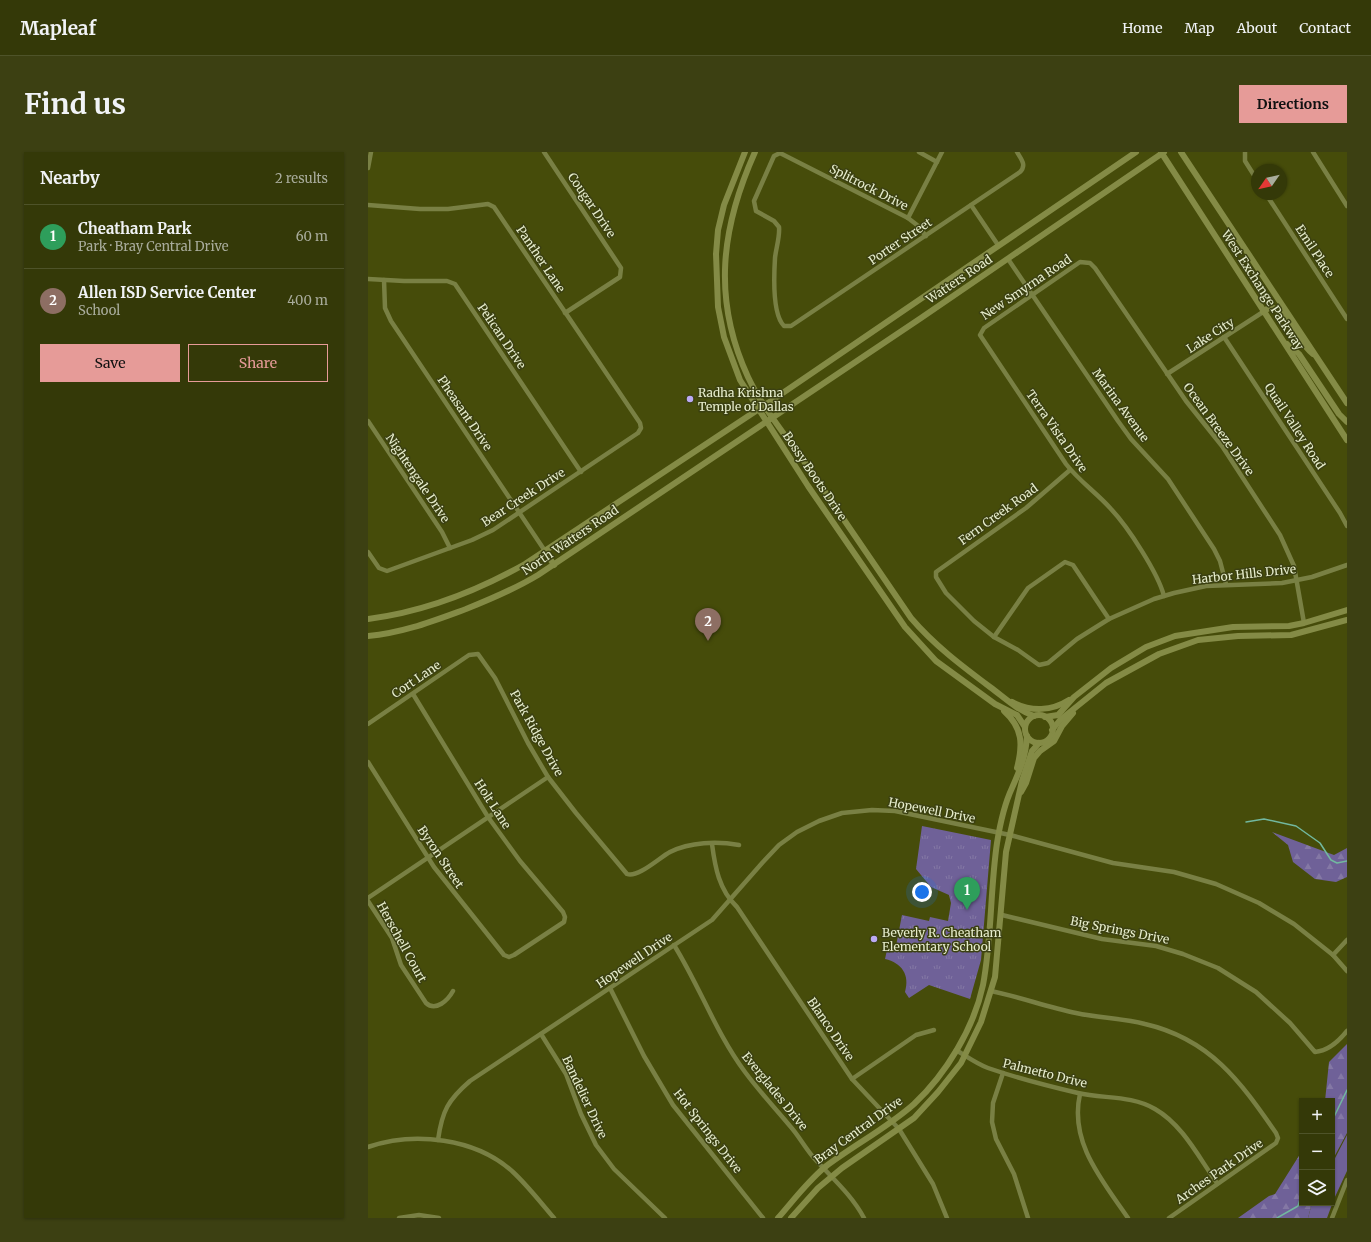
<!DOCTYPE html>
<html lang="en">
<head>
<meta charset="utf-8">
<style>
  :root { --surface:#343908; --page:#3c4012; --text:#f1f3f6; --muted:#a9ac9c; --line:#4e5329; --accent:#e69b98 }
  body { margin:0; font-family:Merriweather,serif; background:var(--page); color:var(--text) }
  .controls { position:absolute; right:12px; bottom:12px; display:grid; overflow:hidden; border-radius:0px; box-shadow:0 1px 3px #0004 }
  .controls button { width:36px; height:36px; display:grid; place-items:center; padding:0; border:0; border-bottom:1px solid var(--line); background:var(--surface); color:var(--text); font:20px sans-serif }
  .compass { position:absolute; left:883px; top:12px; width:36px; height:36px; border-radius:50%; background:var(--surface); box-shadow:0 1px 3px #0004; rotate:236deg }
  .you { position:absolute; left:554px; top:740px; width:14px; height:14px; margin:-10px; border:3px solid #fff; border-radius:50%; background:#1a73e8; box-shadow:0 0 0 6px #1a73e833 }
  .badge { display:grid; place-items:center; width:26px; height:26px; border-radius:50%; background:var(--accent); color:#fff; font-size:13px; font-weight:700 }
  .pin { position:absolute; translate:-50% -33px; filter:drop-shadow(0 1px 2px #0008) }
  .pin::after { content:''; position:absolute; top:21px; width:14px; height:12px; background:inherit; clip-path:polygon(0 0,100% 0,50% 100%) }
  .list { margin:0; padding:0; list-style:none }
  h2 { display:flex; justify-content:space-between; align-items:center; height:52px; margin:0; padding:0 16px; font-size:17px }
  h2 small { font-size:13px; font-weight:400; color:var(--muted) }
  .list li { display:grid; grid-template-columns:26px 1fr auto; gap:12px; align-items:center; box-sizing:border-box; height:64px; padding:0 16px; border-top:1px solid var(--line) }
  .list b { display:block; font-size:15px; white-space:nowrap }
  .list p { margin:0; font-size:13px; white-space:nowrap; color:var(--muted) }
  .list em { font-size:13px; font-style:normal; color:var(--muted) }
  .actions { display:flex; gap:8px; padding:12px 16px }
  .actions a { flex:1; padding:9px 0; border:1px solid var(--accent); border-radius:0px; text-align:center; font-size:14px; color:var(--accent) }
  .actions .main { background:var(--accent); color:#111 }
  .icon { flex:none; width:22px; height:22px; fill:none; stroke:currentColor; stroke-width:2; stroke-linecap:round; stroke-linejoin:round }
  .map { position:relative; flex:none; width:979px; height:1066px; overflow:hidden; border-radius:0px }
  header { display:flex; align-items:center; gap:24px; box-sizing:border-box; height:56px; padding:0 20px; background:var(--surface); border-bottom:1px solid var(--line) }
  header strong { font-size:19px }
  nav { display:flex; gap:22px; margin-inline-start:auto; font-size:14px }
  .intro { display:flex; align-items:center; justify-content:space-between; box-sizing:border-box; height:96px; padding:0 24px }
  h1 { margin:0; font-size:28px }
  .button { padding:10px 18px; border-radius:0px; background:var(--accent); color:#111; font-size:14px; font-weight:700 }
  main { display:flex; gap:24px; padding:0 24px }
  aside { flex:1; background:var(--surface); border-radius:0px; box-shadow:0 1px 3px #0004 }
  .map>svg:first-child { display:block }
</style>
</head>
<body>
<header>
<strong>Mapleaf</strong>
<nav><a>Home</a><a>Map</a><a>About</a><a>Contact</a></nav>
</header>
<div class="intro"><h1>Find us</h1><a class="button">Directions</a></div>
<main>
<aside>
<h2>Nearby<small>2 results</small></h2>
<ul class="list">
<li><span class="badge" style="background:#2e9e5b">1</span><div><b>Cheatham Park</b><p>Park · Bray Central Drive</p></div><em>60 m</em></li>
<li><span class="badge" style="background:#8d6e63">2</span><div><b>Allen ISD Service Center</b><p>School</p></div><em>400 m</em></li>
</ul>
<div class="actions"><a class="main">Save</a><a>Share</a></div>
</aside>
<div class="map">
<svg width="979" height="1066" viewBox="0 0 979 1066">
  <defs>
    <pattern id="forest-firs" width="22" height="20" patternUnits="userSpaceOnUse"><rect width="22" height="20" fill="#6f6198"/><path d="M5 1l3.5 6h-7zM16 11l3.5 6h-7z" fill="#8478a5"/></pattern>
    <pattern id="park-tufts" width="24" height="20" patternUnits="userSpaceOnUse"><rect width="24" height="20" fill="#6f6198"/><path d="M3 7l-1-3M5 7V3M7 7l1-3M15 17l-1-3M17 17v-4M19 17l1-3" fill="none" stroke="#8478a5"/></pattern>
  </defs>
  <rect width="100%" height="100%" fill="#464c0a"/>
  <path fill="#6f6198" d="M979 983V1019L966 1047 959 1066H940L944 1051H964V1012Z"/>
  <g fill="url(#forest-firs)">
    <path d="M904 680 966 703 979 696V725L968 730 947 727 925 710 920 693Z"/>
    <path d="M979 892V981L964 1009V949H957L961 910Z"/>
    <path d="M934 999V1051H944L940 1066H870L901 1044 907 1042Z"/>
  </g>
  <path fill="url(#park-tufts)" d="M554 674 623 688 613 808 602 847 561 833 541 846 537 840C542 823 534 811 517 807L519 798 527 799 534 763 561 769 562 765 580 769 583 751 581 743 563 735 548 717Z"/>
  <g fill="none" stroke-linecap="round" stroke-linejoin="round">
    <g stroke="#72b89f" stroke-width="1.5">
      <path d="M878 670 896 667 928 674 952 691 963 708 969 711 979 709"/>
      <path d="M964 969 979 938"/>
      <path d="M909 1066 930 1054 934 1041"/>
    </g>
    <g stroke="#798044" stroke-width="4.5">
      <path d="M176 0 253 116 252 125 197 161"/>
      <path d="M551 0 569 10"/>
      <path d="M877 0V9L889 28"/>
      <path d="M945 0 979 54"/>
      <path d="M0 16 3 0"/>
      <path d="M898 42 979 167"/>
      <path d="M0 53 52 57H80L120 52 126 55 272 271 273 276 270 281 125 378 104 388 19 419 11 416 0 400"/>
      <path d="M603 53 630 93"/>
      <path d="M540 66 574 0"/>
      <path d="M558 84 549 73 540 66 412 1 406 4 386 49 388 59 406 69 411 75C412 85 408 96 407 106 406 122 404 162 416 174H423L652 20C659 13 653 7 649 0"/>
      <path d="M640 107 750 269 763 287 800 327 846 397 852 409 858 432"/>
      <path d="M0 127 36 129H79L87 132 213 320"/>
      <path d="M16 128 17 156 23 169 177 399"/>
      <path d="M856 185 972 361 979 374"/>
      <path d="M799 222 895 160"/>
      <path d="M0 269 74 380 82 396"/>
      <path d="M702 318 658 356 568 420V425L578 441 606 469 626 485 650 498 671 513 680 511 709 487 741 467 786 447 806 441 838 434 914 431 944 425 979 413"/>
      <path d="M796 444C790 421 760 375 743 357 729 341 711 329 698 312L612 183 616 176 712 110 722 111 727 116 818 249 854 294 912 383 926 414 936 471"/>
      <path d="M626 485 660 436 697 410 705 413 741 467"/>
      <path d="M0 572 101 503 110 502 127 526 160 591 180 625 208 661 259 722C270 726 291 706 302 700 322 690 349 689 371 693"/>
      <path d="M0 610 66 715 136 803 141 805 146 803 196 770 197 765 195 760 152 709 120 665 45 542"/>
      <path d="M344 692C347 715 351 738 369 755L484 927 531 977 565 1032 579 1066"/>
      <path d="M0 746 180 625"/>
      <path d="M0 749 24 786 33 813 58 851C68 860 80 848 85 839"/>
      <path d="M634 763 734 787 788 794 815 802 850 816 888 840 922 871 947 900C960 899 971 889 979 879"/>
      <path d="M306 793C332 835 348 881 377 920 391 939 407 956 422 974 431 984 437 996 446 1006 463 1025 484 1043 496 1066"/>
      <path d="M965 803 979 788"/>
      <path d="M242 836 276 904 305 953 395 1066"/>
      <path d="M623 839C652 845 679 855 708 861 731 866 754 866 777 872 842 887 872 929 908 981L910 986 908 991 801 1066"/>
      <path d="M173 882 198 922 213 962 228 993 246 1017 297 1066"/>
      <path d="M588 898C598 904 609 912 620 916 649 926 680 934 710 941 736 947 763 943 787 957 815 973 831 1006 849 1031"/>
      <path d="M635 921 625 951 624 970 628 987 646 1022 660 1066"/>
      <path d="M484 927 548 883 566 878"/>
      <path d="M712 942C701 990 734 1028 760 1066"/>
      <path d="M70 988C74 959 80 948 102 929L344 768 395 710 411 693 429 680 451 669 474 661 504 658 527 659 642 683 745 711 806 720 848 732 891 751 926 772 965 803 979 819"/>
      <path d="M0 995C46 979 108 986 145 1020 160 1034 173 1051 186 1066"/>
      <path d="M31 1066 51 1063 71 1066"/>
      <path d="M964 1066 979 1028"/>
    </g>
    <g stroke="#848b46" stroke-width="6">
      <path d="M377 0 356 53 350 78 348 102 350 155 356 185 372 228 440 334 537 475 568 509 627 552 649 563 657 575"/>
      <path d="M387 0C353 76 344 147 380 225 395 257 422 289 442 318 476 368 510 417 543 466 566 493 594 514 622 535 637 546 649 558 666 564"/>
      <path d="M793 0 979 288"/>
      <path d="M813 0 979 251"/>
      <path d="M895 160 902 155C918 157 931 192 945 202"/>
      <path d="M919 192 931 202 971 262 979 270"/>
      <path d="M177 399 186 413"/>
      <path d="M0 467C55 460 109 439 157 412L403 249 768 0"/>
      <path d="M0 484C35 481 65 469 98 457 123 447 147 437 170 423L553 166 796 0"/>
      <path d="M644 550C663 560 684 559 701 548"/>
      <path d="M636 559C655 576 655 593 649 616"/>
      <circle cx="671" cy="577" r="14"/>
      <path d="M677 565 690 563 706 545 743 516 778 495 807 484 865 475 921 474 936 471 979 458"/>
      <path d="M684 578 692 568 738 531 791 502 830 488 870 484 923 483 979 468"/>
      <path d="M653 640 658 631 666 606 672 599 686 589 694 574 705 561"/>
      <path d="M410 1066C425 1049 439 1030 457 1015 486 993 519 976 546 952 578 922 606 876 615 833 624 786 622 738 629 691 632 672 636 653 644 636 652 618 658 604 659 584"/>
      <path d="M423 1066 450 1036 474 1016 546 966 570 940 593 911 613 870 627 825 638 700 654 629 664 599 671 591"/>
    </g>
  </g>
  <g fill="#bcaaf5" stroke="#3b4012" stroke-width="1.5">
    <circle cx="322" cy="247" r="4"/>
    <circle cx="506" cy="787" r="4"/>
  </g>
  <g text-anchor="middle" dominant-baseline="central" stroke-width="3" stroke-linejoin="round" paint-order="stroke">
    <g font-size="12" fill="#e7edcd" stroke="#3b4012">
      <text transform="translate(501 35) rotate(27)">Splitrock Drive</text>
      <text transform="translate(224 53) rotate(56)">Cougar Drive</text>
      <text transform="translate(532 89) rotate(-34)">Porter Street</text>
      <text transform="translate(947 99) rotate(57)">Emil Place</text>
      <text transform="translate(173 107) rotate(56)">Panther Lane</text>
      <text transform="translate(591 127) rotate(-34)">Watters Road</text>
      <text transform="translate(658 135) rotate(-34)">New Smyrna Road</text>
      <text transform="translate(895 138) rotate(57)">West Exchange Parkway</text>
      <text transform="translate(842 183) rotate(-33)">Lake City</text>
      <text transform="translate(134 184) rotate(56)">Pelican Drive</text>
      <text transform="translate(753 253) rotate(54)">Marina Avenue</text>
      <text transform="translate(97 261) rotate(56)">Pheasant Drive</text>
      <text transform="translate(927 274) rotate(57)">Quail Valley Road</text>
      <text transform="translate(851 277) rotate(54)">Ocean Breeze Drive</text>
      <text transform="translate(689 279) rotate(55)">Terra Vista Drive</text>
      <text transform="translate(447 324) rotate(56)">Bossy Boots Drive</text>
      <text transform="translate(50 326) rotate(56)">Nightengale Drive</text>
      <text transform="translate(155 345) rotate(-33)">Bear Creek Drive</text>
      <text transform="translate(630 362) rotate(-36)">Fern Creek Road</text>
      <text transform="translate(202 388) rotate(-34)">North Watters Road</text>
      <text transform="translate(876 422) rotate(-6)">Harbor Hills Drive</text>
      <text transform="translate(48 527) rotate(-34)">Cort Lane</text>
      <text transform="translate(169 581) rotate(61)">Park Ridge Drive</text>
      <text transform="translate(125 652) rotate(57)">Holt Lane</text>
      <text transform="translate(564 658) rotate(11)">Hopewell Drive</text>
      <text transform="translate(73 705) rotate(56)">Byron Street</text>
      <text transform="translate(752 778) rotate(11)">Big Springs Drive</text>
      <text transform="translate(34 790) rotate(61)">Herschell Court</text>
      <text transform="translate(266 808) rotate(-34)">Hopewell Drive</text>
      <text transform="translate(463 877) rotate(56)">Blanco Drive</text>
      <text transform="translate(677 921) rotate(14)">Palmetto Drive</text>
      <text transform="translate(407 939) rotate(51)">Everglades Drive</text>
      <text transform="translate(217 945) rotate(65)">Bandelier Drive</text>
      <text transform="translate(490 978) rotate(-36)">Bray Central Drive</text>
      <text transform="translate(340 979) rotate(52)">Hot Springs Drive</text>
      <text transform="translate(851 1019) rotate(-35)">Arches Park Drive</text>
    </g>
    <g font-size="12" fill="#e7edcd" stroke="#3b4012" text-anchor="start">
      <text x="330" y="240">Radha Krishna<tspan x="330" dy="14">Temple of Dallas</tspan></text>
      <text x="514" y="780">Beverly R. Cheatham<tspan x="514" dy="14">Elementary School</tspan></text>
    </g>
  </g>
</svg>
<div class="controls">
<button>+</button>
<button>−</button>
<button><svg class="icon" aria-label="layers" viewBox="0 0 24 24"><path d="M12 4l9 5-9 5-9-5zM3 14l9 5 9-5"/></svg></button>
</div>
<svg class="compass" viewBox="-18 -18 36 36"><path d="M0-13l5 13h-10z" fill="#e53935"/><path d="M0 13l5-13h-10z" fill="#a9ac9c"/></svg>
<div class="you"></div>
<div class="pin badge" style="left:599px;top:758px;background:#2e9e5b">1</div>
<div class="pin badge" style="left:340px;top:489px;background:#8d6e63">2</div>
</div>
</main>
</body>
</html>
